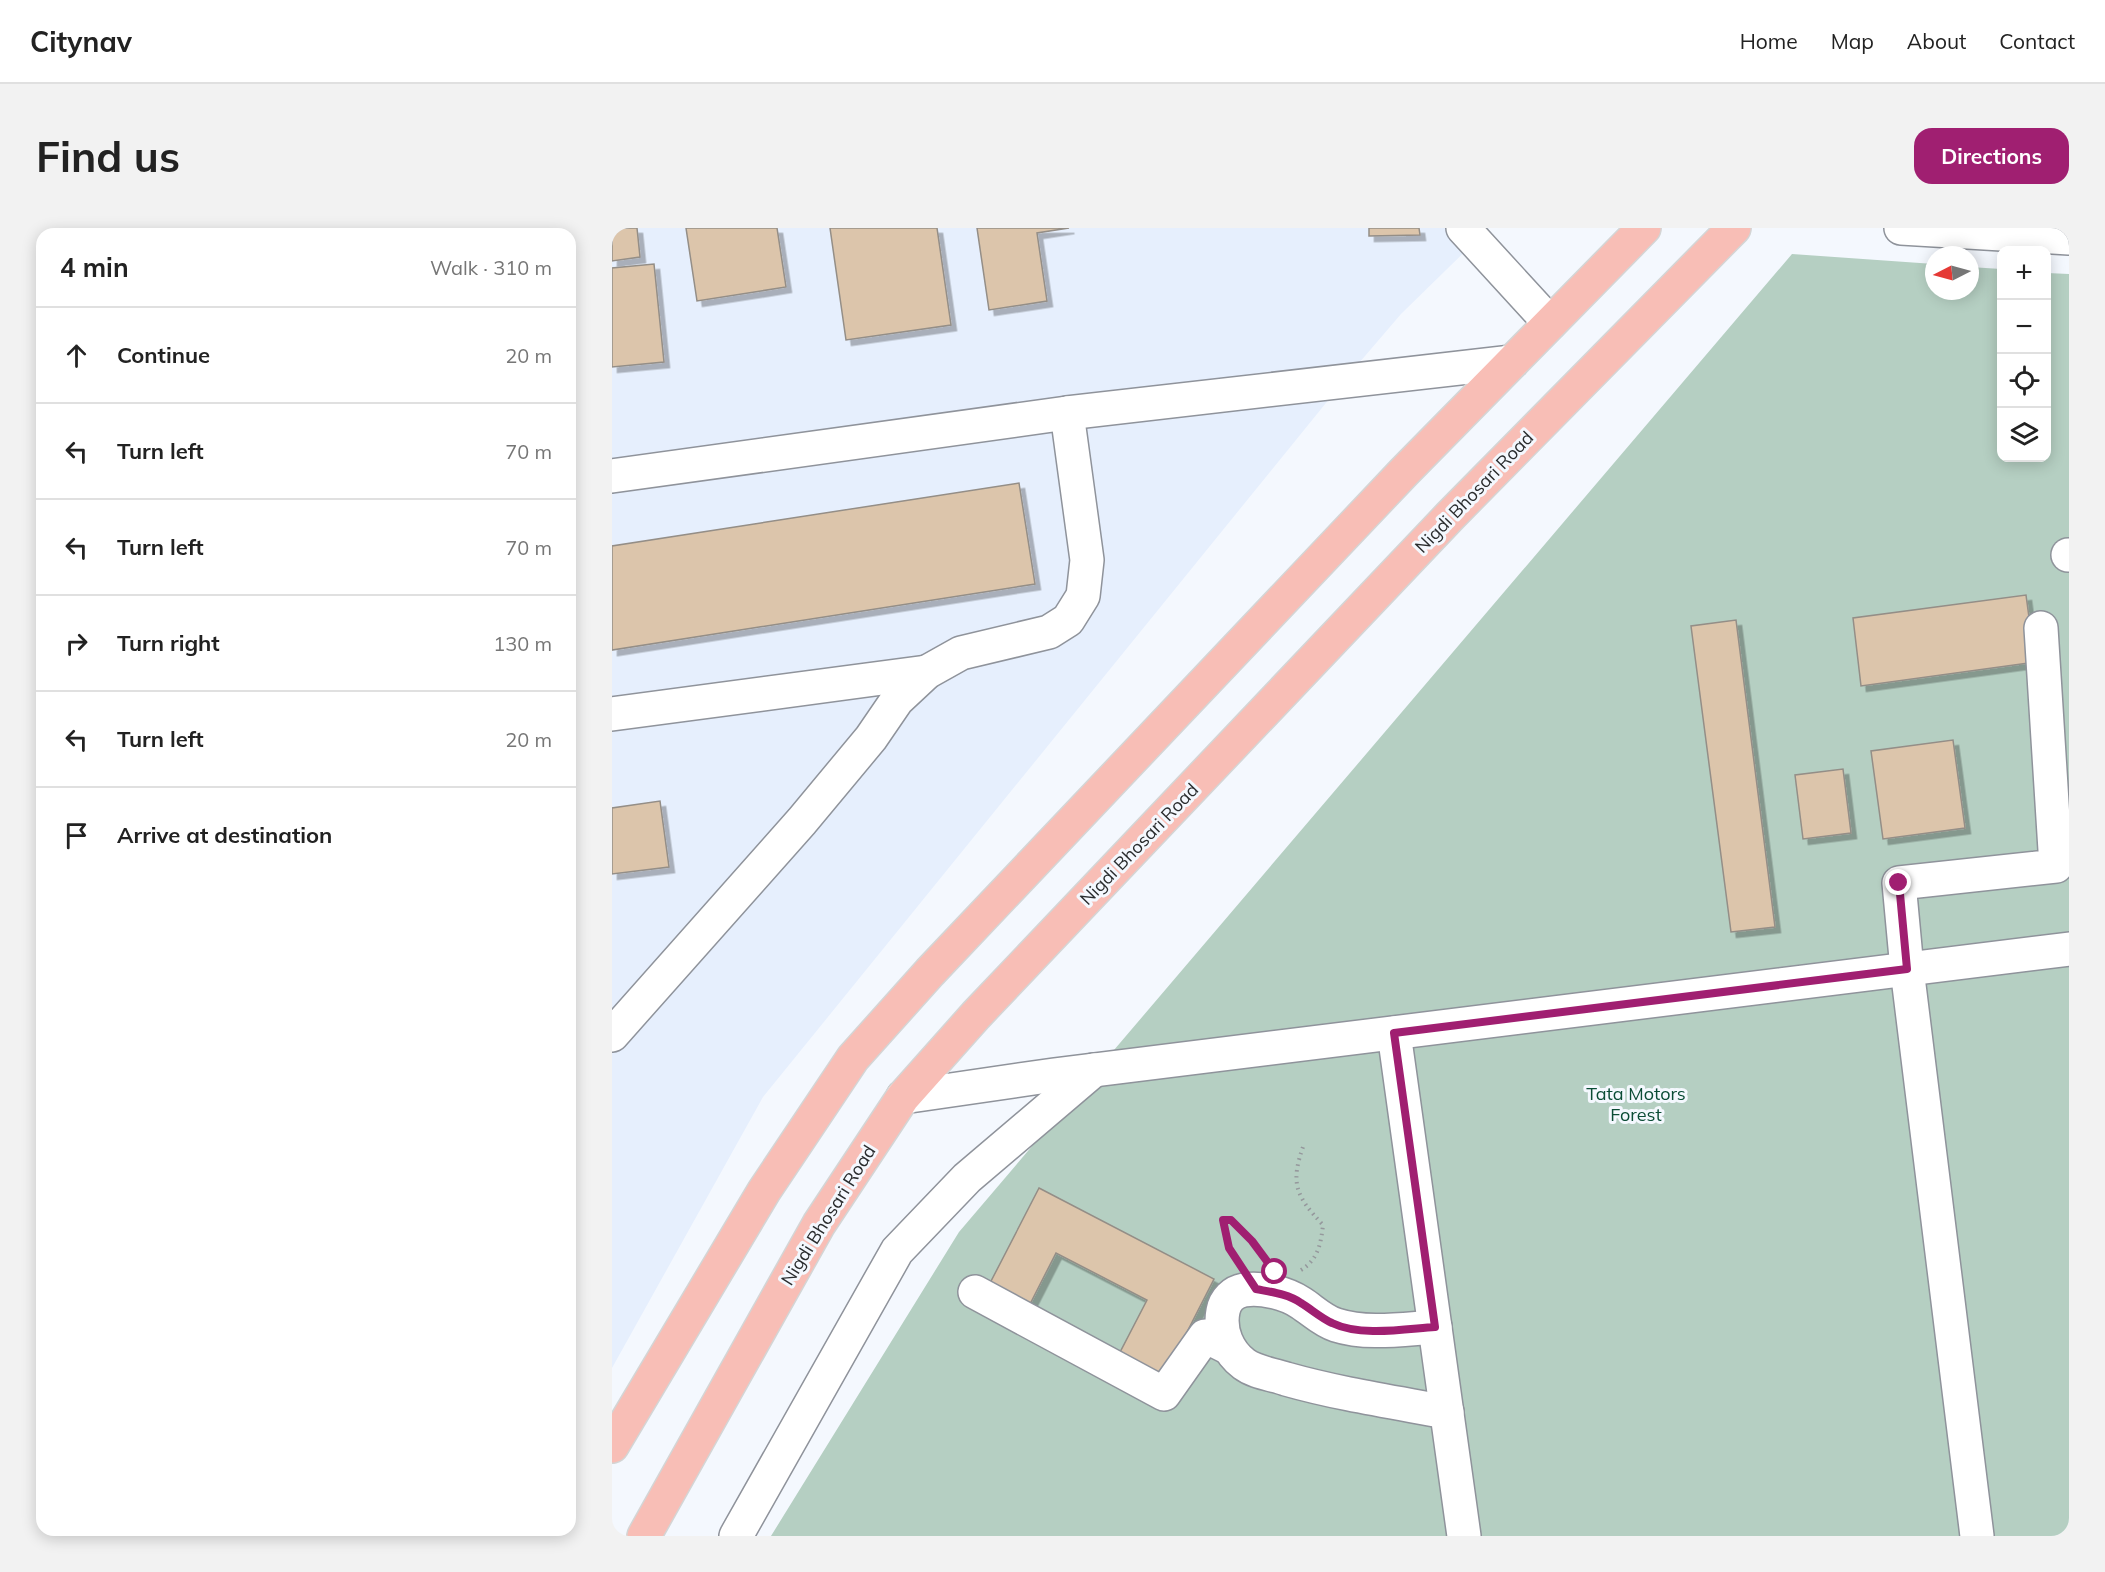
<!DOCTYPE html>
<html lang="en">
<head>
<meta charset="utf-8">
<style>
  :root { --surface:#fff; --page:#f2f2f2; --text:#222; --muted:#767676; --line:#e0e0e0; --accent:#a01f71 }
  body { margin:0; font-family:Mulish,sans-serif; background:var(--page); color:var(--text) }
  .controls { position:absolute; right:18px; top:18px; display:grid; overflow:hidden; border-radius:12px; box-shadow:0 3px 15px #0003 }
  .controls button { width:54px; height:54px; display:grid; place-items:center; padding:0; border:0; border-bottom:2px solid var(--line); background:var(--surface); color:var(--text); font:30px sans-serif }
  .compass { position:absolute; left:1313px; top:18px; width:54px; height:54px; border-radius:50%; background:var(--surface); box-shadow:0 3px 15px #0003; rotate:264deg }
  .stop { position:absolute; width:18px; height:18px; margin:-14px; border:4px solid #a01f71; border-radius:50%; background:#fff }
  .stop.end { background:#a01f71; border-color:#fff; box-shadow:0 2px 6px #0008 }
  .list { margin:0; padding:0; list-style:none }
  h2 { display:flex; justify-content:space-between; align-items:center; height:78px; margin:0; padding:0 24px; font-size:26px }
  h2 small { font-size:20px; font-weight:400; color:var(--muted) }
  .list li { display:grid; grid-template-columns:39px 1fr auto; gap:18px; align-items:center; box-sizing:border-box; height:96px; padding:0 24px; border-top:2px solid var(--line) }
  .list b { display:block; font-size:22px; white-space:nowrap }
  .list em { font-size:20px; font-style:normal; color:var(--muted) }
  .icon { flex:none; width:33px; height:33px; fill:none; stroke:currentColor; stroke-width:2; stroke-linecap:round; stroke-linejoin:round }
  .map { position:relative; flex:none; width:1457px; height:1308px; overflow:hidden; border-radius:18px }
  header { display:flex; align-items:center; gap:36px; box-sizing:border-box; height:84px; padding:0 30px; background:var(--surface); border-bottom:2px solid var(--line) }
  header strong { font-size:28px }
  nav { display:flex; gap:33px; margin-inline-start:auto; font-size:21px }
  .intro { display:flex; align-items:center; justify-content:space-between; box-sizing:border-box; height:144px; padding:0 36px }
  h1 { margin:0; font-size:42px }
  .button { padding:15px 27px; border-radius:18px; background:var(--accent); color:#fff; font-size:21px; font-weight:700 }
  main { display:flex; gap:36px; padding:0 36px }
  aside { flex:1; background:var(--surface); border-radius:18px; box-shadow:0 3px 15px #0003 }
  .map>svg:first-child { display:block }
</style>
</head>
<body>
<header>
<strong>Citynav</strong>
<nav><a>Home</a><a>Map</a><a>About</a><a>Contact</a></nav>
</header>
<div class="intro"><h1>Find us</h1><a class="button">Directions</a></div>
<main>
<aside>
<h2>4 min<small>Walk · 310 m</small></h2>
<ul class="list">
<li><svg class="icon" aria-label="ahead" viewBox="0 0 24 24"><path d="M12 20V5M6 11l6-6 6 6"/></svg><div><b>Continue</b></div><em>20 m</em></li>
<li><svg class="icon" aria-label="left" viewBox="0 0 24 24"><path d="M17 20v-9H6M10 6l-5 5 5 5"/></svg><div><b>Turn left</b></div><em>70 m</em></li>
<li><svg class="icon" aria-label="left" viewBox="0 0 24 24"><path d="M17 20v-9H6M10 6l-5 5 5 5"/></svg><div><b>Turn left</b></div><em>70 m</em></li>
<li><svg class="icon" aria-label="right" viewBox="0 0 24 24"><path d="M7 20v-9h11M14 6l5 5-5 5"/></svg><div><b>Turn right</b></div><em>130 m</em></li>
<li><svg class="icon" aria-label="left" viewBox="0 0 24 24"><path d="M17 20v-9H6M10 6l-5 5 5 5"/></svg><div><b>Turn left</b></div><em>20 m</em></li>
<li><svg class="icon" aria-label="arrive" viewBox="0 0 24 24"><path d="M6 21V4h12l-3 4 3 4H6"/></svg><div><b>Arrive at destination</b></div></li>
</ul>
</aside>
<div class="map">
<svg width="1457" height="1308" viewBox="0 0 1457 1308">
  <defs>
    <filter id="shadow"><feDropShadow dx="5.5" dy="5.5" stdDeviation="0" flood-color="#0004"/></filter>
  </defs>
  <rect width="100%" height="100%" fill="#f4f8fe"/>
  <path fill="#e6effd" d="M0 0H877L789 86 735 149 151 869 0 1140Z"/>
  <path fill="#b5cfc2" d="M1180 26 1322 36V63H1358V39L1389 41 1390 230H1434L1435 45 1457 46V1308H159L347 1004Z"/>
  <g fill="#dcc5ab" stroke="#948e87" stroke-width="1.5" filter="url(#shadow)">
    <path d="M0 0H25L28 29 0 33Z"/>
    <path d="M74 0H165L174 59 85 73Z"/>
    <path d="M218 0H325L339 97 234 112Z"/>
    <path d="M365 0H457L425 5 435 73 377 82Z"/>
    <path d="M757 0H807L808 7 757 8Z"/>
    <path d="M42 36 52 134 0 139V40Z"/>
    <path d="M407 255 423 356 0 422V318Z"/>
    <path d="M1414 367 1423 434 1249 458 1241 390Z"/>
    <path d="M1124 392 1163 699 1119 704 1079 398Z"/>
    <path d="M1341 512 1353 600 1271 611 1259 523Z"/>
    <path d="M1231 541 1239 605 1191 611 1183 547Z"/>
    <path d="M48 573 57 639 0 646V580Z"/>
    <path d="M427 960 602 1051 549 1155 504 1132 535 1072 444 1025 416 1080 376 1059Z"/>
  </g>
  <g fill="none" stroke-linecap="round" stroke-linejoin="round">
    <g stroke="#8f939b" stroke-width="36">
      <g id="minor">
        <path d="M851 0 938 95"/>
        <path d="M1289 0 1457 10"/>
        <path d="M0 248 455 185 900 134"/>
        <path d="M1456 327H1457"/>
        <path d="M0 486 315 444"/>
        <path d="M782 805 852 1308"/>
        <path d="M0 807 190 593 259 510 285 472 315 444 349 425 437 404 456 392 471 368 475 332 455 185"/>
        <path d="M291 869 442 847 1457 721"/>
        <path d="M363 1064 552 1166 593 1108 617 1120"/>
        <path d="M823 1099C791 1101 755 1107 724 1097 711 1093 700 1082 689 1075 674 1065 649 1059 632 1062 621 1064 613 1072 611 1083 607 1103 616 1124 632 1136 644 1145 660 1146 674 1151 727 1166 781 1174 835 1184"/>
        <path d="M124 1308 285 1023 355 950 482 842"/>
        <path d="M1365 1308 1295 741 1287 655 1444 638 1429 400"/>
      </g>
    </g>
    <g stroke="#d4d5d5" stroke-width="36">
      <g id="major">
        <path d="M0 1218 152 963 241 830 318 744 792 244 1032 0"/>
        <path d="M32 1308 207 996 291 869 364 787 838 288 1122 0"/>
      </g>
    </g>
    <g stroke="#95989c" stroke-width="4" stroke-dasharray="1.5 4.5" stroke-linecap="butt">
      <path d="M626 1033 617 1020 611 991 619 992 640 1013 654 1032"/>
      <path d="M689 1042C706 1032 709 1015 711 997 683 967 678 955 692 916"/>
    </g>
    <use href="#minor" stroke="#fff" stroke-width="33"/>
    <use href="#major" stroke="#f8beb6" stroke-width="33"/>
  </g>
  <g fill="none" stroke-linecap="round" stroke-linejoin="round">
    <path stroke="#a01f71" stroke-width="8" d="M663 1044 640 1013 619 992H611L617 1020 644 1061C659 1064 676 1066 689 1075 699 1081 709 1090 720 1095 749 1109 793 1101 823 1099L782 805 1295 741 1287 655"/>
  </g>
  <g text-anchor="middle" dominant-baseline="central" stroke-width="6" stroke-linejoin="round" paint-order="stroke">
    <g font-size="18" fill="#2a2c2e" stroke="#f4f8fe">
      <text transform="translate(862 264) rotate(-46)">Nigdi Bhosari Road</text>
      <text transform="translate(527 616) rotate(-46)">Nigdi Bhosari Road</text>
      <text transform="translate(216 987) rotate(-58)">Nigdi Bhosari Road</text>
    </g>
    <g font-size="18" fill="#0a4c35" stroke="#f4f8fe">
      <text x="1024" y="865">Tata Motors<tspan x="1024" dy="21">Forest</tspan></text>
    </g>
  </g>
</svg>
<div class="controls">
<button>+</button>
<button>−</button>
<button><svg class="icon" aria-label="locate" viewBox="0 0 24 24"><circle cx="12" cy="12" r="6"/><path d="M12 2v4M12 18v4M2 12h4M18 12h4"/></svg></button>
<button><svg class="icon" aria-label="layers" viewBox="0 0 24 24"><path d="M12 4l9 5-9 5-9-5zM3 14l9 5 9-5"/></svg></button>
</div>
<svg class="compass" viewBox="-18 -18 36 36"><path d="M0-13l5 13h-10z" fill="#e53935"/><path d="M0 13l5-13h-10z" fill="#767676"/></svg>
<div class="stop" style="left:663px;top:1044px"></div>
<div class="stop end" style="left:1287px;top:655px"></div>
</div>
</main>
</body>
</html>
